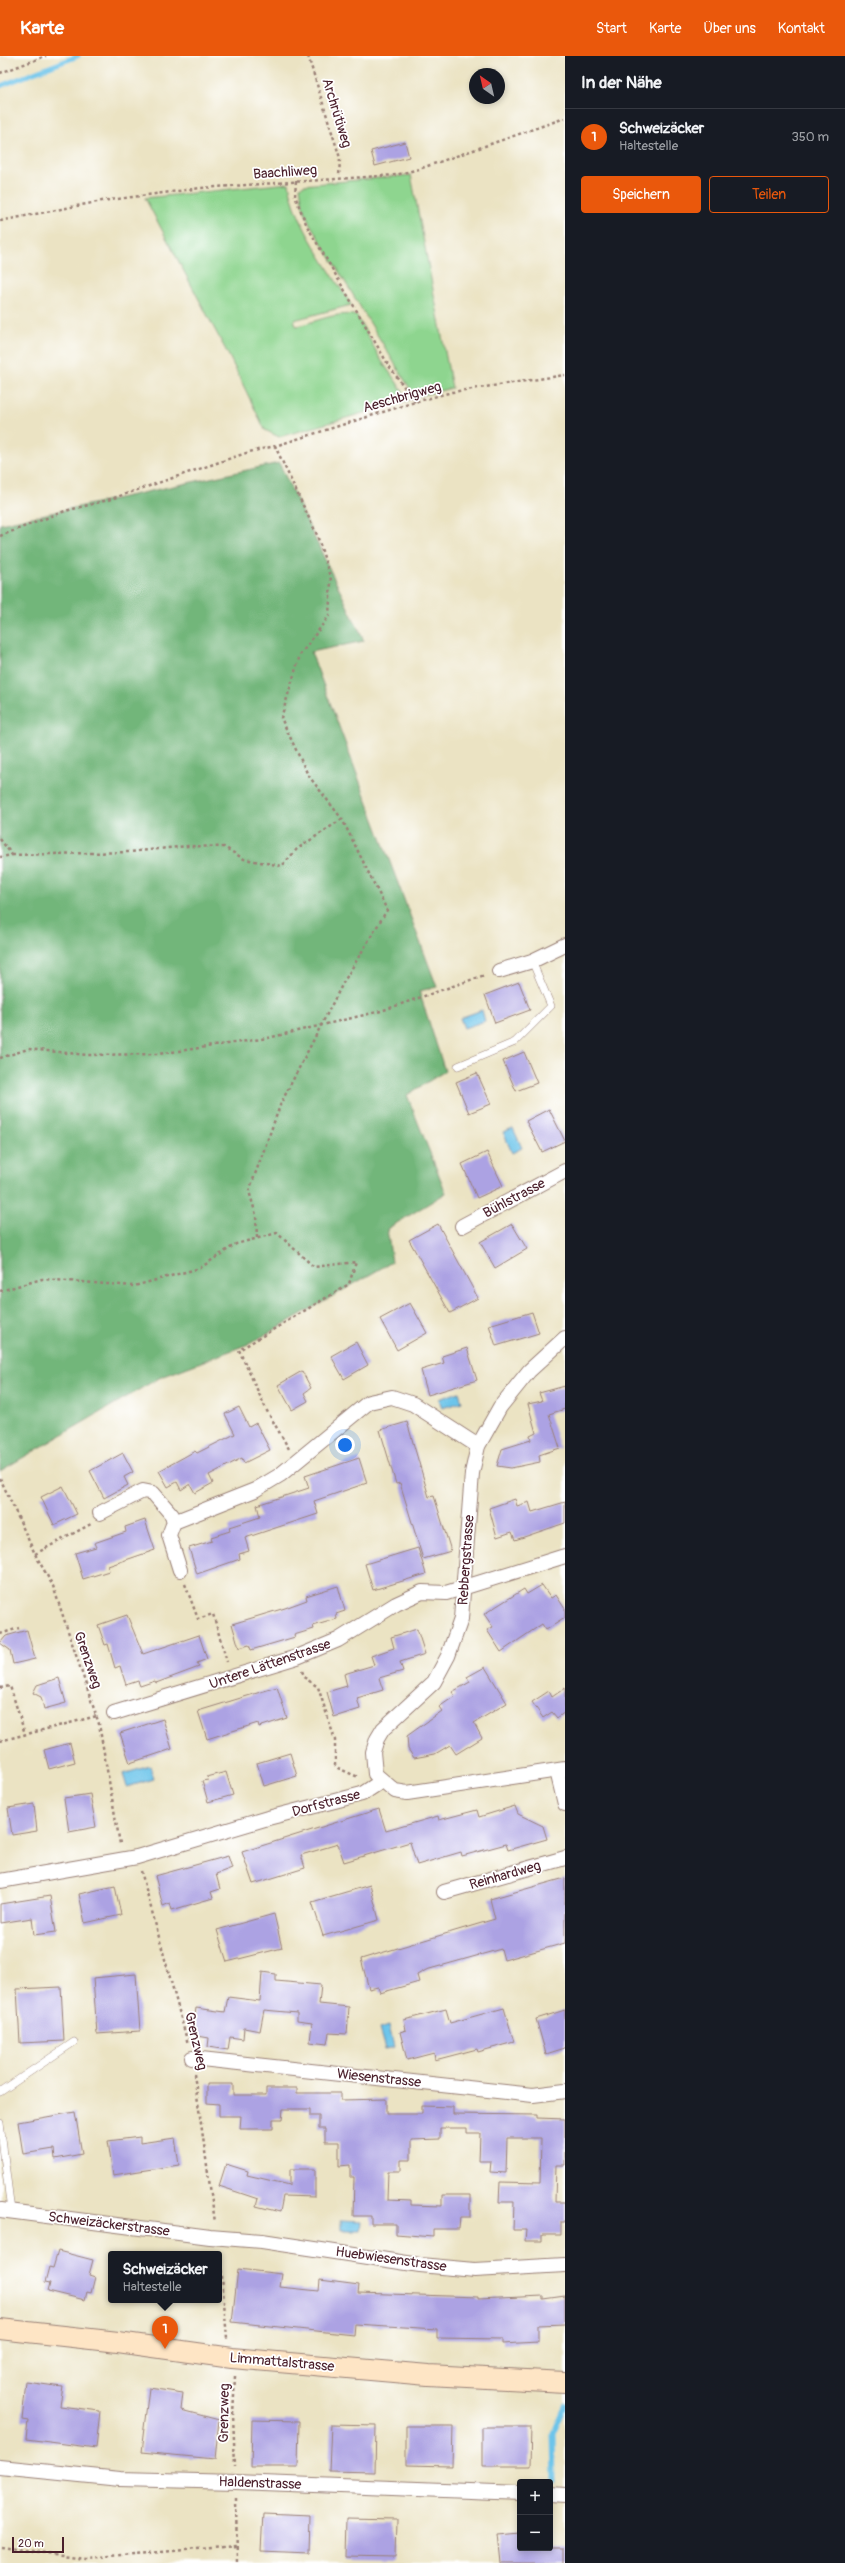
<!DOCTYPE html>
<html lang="de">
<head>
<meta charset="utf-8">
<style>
  :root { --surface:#171b24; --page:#242831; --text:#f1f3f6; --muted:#9ea1a6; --line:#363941; --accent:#ea580c }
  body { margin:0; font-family:Pangolin,sans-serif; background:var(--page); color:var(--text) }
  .controls { position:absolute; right:12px; bottom:12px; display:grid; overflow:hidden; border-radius:4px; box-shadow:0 2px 6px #0003 }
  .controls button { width:36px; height:36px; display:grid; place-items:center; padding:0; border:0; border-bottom:1px solid var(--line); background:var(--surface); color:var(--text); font:20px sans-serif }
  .compass { position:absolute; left:469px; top:12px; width:36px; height:36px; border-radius:50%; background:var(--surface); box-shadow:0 2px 6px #0003; rotate:326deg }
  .scale { position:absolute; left:12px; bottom:10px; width:52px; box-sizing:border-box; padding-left:4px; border:2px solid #4a1f2b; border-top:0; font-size:11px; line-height:14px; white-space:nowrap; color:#4a1f2b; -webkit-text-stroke:3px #fff; paint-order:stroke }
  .you { position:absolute; left:345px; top:1389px; width:14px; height:14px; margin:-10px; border:3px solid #fff; border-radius:50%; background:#1a73e8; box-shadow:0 0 0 6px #1a73e833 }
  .badge { display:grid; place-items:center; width:26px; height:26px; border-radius:50%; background:var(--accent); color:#fff; font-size:13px; font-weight:700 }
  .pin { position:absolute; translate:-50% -33px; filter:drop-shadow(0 1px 2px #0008) }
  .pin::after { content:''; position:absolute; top:21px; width:14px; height:12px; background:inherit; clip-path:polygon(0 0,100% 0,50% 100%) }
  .popup { position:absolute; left:108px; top:2195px; width:114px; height:52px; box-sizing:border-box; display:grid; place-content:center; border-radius:4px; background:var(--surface); filter:drop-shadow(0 1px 3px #0005); font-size:13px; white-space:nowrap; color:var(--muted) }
  .popup b { font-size:15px; color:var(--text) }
  .popup::after { content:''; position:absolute; left:50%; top:100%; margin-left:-8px; border:8px solid transparent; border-top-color:var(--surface) }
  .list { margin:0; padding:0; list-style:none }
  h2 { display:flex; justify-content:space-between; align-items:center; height:52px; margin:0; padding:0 16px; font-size:17px }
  h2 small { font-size:13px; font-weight:400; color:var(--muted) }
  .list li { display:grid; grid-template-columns:26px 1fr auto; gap:12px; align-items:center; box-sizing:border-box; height:56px; padding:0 16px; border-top:1px solid var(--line) }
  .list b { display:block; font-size:15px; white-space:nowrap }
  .list p { margin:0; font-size:13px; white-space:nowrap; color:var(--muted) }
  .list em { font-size:13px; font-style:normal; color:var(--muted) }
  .actions { display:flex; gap:8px; padding:12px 16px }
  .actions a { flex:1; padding:9px 0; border:1px solid var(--accent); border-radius:4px; text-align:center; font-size:14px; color:var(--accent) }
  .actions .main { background:var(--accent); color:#fff }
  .map { position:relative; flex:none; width:565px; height:2507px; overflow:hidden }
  header { display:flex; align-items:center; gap:24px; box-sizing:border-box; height:56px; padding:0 20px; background:var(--accent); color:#fff }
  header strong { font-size:19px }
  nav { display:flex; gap:22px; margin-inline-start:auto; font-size:14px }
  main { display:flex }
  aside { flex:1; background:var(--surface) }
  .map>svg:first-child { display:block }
</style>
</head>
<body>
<header>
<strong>Karte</strong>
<nav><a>Start</a><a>Karte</a><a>Über uns</a><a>Kontakt</a></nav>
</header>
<main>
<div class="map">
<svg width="565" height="2507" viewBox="0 0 565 2507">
  <rect width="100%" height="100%" fill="#fff"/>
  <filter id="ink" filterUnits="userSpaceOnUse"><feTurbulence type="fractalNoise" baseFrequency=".025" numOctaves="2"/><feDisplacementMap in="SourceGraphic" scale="8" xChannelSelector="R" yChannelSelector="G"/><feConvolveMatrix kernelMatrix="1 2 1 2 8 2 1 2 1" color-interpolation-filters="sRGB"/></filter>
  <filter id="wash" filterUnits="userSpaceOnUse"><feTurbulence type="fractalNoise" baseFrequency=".012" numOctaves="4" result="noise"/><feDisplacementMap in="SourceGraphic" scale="16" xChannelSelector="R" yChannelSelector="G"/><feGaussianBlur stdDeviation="0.9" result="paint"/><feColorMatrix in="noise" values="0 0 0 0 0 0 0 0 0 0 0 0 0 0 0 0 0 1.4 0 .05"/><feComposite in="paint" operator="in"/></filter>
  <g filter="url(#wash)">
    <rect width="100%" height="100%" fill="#ebe3c3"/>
    <g fill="#8ed58f" stroke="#6c7a5d">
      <path d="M411 119 452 332 415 341 310 168 303 151 300 131 304 129Z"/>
      <path d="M289 127C294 167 331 215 351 249L294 264 296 270C314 267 338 254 357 260L381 304 409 344 279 381 265 374 230 302 145 142Z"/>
    </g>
    <path fill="#72b67a" stroke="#5e6a52" d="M279 407 364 585 311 596 437 931 419 935 445 1015 407 1039 446 1137 387 1173 392 1206 251 1287 159 1322 0 1415V468Z"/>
    <g fill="#6cc4ea" stroke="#5b728a">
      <path d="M482 954 485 965 464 972 460 962Z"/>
      <path d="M513 1072 522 1092 512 1097 503 1076Z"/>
      <path d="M459 1336 462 1346 442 1352 439 1343Z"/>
      <path d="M150 1710 154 1723 127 1731 123 1718Z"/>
      <path d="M389 1970 394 1991 385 1993 379 1973Z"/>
      <path d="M341 2164 362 2165 361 2174H341Z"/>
    </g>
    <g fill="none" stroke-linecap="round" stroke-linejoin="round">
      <g stroke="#6cc4ea" stroke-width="5">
        <path d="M0 30 78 0"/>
        <path d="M554 2425 553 2377 565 2350"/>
      </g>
    </g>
    <g id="blocks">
      <g fill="#aca2e3">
        <path d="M405 86 409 101 375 110 371 95Z"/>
        <path d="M519 926 530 954 495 967 485 939Z"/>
        <path d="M524 996 537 1027 516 1035 503 1005Z"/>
        <path d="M477 1017 491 1048 469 1057 456 1026Z"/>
        <path d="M549 1053 565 1085 542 1096 526 1065Z"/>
        <path d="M487 1096 503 1130 477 1142 462 1108Z"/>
        <path d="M438 1168 478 1242 450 1257 409 1184Z"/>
        <path d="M512 1168 527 1193 495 1212 480 1186Z"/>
        <path d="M410 1247 427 1277 397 1294 380 1263Z"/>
        <path d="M532 1256 539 1277 496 1290 489 1269Z"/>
        <path d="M356 1286 368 1309 344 1323 331 1300Z"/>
        <path d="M467 1292 477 1324 428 1339 421 1314 444 1307 442 1300Z"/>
        <path d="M302 1315 311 1332 304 1337 308 1345 292 1354 278 1329Z"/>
        <path d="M565 1330V1353L549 1358 560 1392 539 1399 540 1406 511 1412 497 1410 502 1393 531 1384 530 1380 536 1377 528 1348 542 1345 539 1337Z"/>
        <path d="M239 1351 249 1371 256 1367 270 1394 244 1407 242 1402 209 1419 213 1427 195 1437 190 1428 181 1434 177 1426 168 1431 159 1415 195 1395 197 1397 235 1378 225 1358Z"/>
        <path d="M407 1366 429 1441 434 1440 451 1495 423 1503 400 1427 396 1428 380 1374Z"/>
        <path d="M123 1397 133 1416 124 1421 128 1429 104 1442 90 1415Z"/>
        <path d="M359 1402 367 1427 314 1445 318 1458 245 1482 249 1495 239 1498 240 1503 197 1518 189 1492 212 1485 211 1481 230 1475 229 1471 260 1461 257 1449 309 1432 305 1420Z"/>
        <path d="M63 1430 77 1458 54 1469 41 1441Z"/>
        <path d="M515 1443 517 1450 529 1446 532 1456 565 1446V1467L515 1484 512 1476 497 1481 489 1452Z"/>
        <path d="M145 1464 155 1494 108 1510 109 1515 83 1523 75 1497 96 1491 94 1487 126 1476 125 1471Z"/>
        <path d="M418 1492 426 1518 373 1534 365 1508Z"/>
        <path d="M542 1529 551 1542 556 1539 565 1553V1562L546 1574 542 1568 501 1596 487 1574 493 1571 484 1558 524 1533 527 1538Z"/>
        <path d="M338 1530 345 1555 336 1558 337 1563 313 1570 314 1573 294 1579 295 1581 251 1594 249 1589 239 1592 232 1568 285 1552 307 1544 306 1540Z"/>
        <path d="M127 1559 143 1598 199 1579 207 1603 197 1607 199 1611 156 1627 155 1625 140 1630 138 1625 126 1629 120 1610 115 1612 108 1588 105 1589 98 1569Z"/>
        <path d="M417 1573 425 1598 400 1606 403 1615 379 1622 383 1634 357 1642 360 1653 334 1661 327 1636 347 1630 344 1618 374 1609 371 1600 394 1592 391 1581Z"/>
        <path d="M27 1574 35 1603 13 1608 10 1594 0 1587 6 1580Z"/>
        <path d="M485 1611 507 1647 474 1667 482 1682 456 1698 450 1689 435 1698 414 1702 408 1693 407 1680 442 1655 439 1651 455 1640 452 1636 470 1626 467 1621Z"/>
        <path d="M59 1622 66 1647 44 1653 41 1641 33 1637 37 1629Z"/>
        <path d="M277 1631 287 1662 259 1671 258 1667 207 1683 198 1655Z"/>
        <path d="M565 1632V1656L557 1662 552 1656 543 1662 532 1646 549 1635 552 1641Z"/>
        <path d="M163 1663 172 1693 130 1707 120 1677Z"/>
        <path d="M70 1687 75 1706 49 1713 44 1694Z"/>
        <path d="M290 1697 297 1720 264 1730 257 1707Z"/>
        <path d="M226 1716 233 1739 208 1746 202 1725 208 1724 207 1721Z"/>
        <path d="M90 1738 96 1771 69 1776 64 1742Z"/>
        <path d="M34 1748 37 1775 12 1779 8 1752Z"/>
        <path d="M515 1750 518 1758 543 1770 547 1783 508 1794 506 1788 462 1800 461 1796 417 1809 410 1786 344 1806 338 1788 301 1799 305 1812 253 1828 242 1796 379 1753 386 1775 438 1760 439 1764 477 1754 479 1761Z"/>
        <path d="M228 1800 232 1812 216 1818 220 1833 211 1836 213 1842 172 1854 170 1847 163 1850 155 1820Z"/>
        <path d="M565 1822V1887L504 1904 501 1893 426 1914 417 1919 419 1926 380 1937 378 1931 369 1933 361 1903 495 1863 490 1843Z"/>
        <path d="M370 1829 379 1864 323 1880 312 1846Z"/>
        <path d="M115 1830 121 1859 85 1867 79 1838Z"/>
        <path d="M50 1840 56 1876 34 1879 32 1862 0 1867V1848Z"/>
        <path d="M274 1858 282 1892 227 1906 217 1874Z"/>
        <path d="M262 1916 276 1918V1925L321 1929 319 1948 349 1951 347 1978 329 1977 327 1988 310 1986 312 1967 297 1965V1957L264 1954 260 1975 244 1972 243 1983 230 1981 228 1994 208 1991 209 1982 192 1979 196 1952 225 1956 228 1941 260 1945Z"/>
        <path d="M136 1918 140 1975 97 1978 93 1922Z"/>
        <path d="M61 1931 64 1985 20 1987 17 1933Z"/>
        <path d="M504 1952 514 1986 478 1996 477 1993 435 2004 434 1997 407 2004 400 1976 406 1974 404 1964 446 1953 450 1967Z"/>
        <path d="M565 1954V1992L546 1998 536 1963Z"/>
        <path d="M207 2028H233V2039H266V2032H297V2037H341V2044L386 2043V2058H422V2050L453 2051V2058L537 2059V2062L565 2063V2109H556L555 2146H565V2166H561V2179H542V2185H525L526 2174H513L514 2146H499L500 2126 540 2127 541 2082H507L506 2117 490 2116 491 2105H479L480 2077H467V2072H440V2083L411 2084V2104H401V2115H388L387 2144 411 2145V2149L442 2150V2139H470V2161H460L459 2173H433V2181L396 2178V2168H371V2160H353L354 2121H350V2109L339 2110V2086H325V2073H319V2060H310V2053H283L282 2063H273V2073H240L241 2060H219V2048L207 2047Z"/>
        <path d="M75 2056 82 2098 55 2103 54 2093 23 2098 18 2066Z"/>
        <path d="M140 2081V2087L175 2082 179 2109 113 2119 108 2085Z"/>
        <path d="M226 2108 248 2115 247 2119 290 2129V2113H315V2141L283 2140 280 2156 256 2150 258 2143 219 2130Z"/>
        <path d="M58 2195 93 2204 89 2219 95 2221 91 2237 87 2236 85 2244 48 2235 50 2227 45 2226 49 2211 53 2212Z"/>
        <path d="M238 2213 282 2218 280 2231 319 2235 320 2224 359 2229 358 2237 478 2241V2243L543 2240V2243L565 2240V2268L538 2269V2286L502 2288V2283L437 2282V2273L355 2268 354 2279 232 2266Z"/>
        <path d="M26 2326 63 2331 60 2350 100 2355 96 2392 26 2383 28 2365 22 2364Z"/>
        <path d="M149 2332 183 2337 181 2354 219 2364 215 2403 141 2396Z"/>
        <path d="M252 2364 299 2365 298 2411H251Z"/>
        <path d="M331 2368 376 2369 375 2416 329 2415Z"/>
        <path d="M406 2370H453L452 2410 406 2409Z"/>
        <path d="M482 2371H531L530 2410H482Z"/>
        <path d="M263 2457 310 2459 309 2497 261 2495Z"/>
        <path d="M346 2462 396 2463 395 2502 345 2501Z"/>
        <path d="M520 2477V2492H565V2507H501L498 2479Z"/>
      </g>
    </g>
  </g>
  <g filter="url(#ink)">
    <use href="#blocks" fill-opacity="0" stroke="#9a8177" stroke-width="1"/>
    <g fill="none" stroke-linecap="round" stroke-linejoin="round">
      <g stroke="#9a8177" stroke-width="8">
        <g id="lane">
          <path d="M458 1010 515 986 551 950 532 905"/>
          <path d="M0 2036 74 1986"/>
          <path d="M0 2067 11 2155"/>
        </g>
      </g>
      <g stroke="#9a8177" stroke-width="16">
        <g id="street">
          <path d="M499 915 532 905 565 889"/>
          <path d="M462 1170 565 1115"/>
          <path d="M565 1282 529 1315 500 1351 478 1390 472 1417 461 1563 448 1600 434 1626 383 1673 377 1683 373 1696 375 1718 395 1735 407 1737 565 1713"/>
          <path d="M100 1457 143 1435 153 1437 172 1459 174 1466"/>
          <path d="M180 1514 169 1479 174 1466 255 1434 280 1419 369 1346 392 1341 413 1348 478 1390"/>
          <path d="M114 1657 297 1601 338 1584 396 1548 422 1536 446 1537 565 1500"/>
          <path d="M557 1715 565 1748"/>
          <path d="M0 1825 137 1801 268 1762 362 1738 382 1725"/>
          <path d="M444 1836 565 1802"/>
          <path d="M192 2002 533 2039 565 2035"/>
          <path d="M0 2154 210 2181 262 2185 420 2209 475 2214 565 2209"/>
          <path d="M0 2411 120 2423 236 2426 520 2437"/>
          <path d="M550 2438 565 2439"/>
        </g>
      </g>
      <g stroke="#9a8177" stroke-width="22">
        <path id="secondary" d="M0 2273 118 2286 232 2302 428 2319 565 2326"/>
      </g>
      <g stroke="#9a8177" stroke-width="2.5" stroke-dasharray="3 3" stroke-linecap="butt">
        <path d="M308 0 340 102 339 121"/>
        <path d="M0 17 46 0"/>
        <path d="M296 125 295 140 307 170 389 310 415 346"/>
        <path d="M0 165 102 145 201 132 396 119 419 113 565 62"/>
        <path d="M0 480 65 455 108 444 249 396 275 390 415 346 452 336 565 319"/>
        <path d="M0 783 12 799 0 801"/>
        <path d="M12 799 129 796 188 790 224 791 244 803 282 810 297 793 342 763"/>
        <path d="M0 1002 28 993 88 999 158 998 268 982 381 955 485 919"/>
        <path d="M257 1182 256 1159 249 1135 281 1047 343 927 387 854 342 763 308 719 281 662 300 599 329 560 331 524 317 479 275 390"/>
        <path d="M0 1235 42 1223 134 1230 200 1212 236 1188 277 1177 314 1211 356 1206 349 1228 239 1294 267 1355 289 1393"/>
        <path d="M0 1422 35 1498 53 1530 99 1668 120 1788"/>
        <path d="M35 1498 91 1468"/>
        <path d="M185 1528 198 1563 213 1558 227 1606"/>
        <path d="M0 1578 19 1572"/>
        <path d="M302 1615 305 1622 318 1631 335 1684V1709L338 1712 358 1721"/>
        <path d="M0 1632 10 1630 25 1678"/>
        <path d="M0 1685 97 1660"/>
        <path d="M141 1815 188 1988"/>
        <path d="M194 2018 215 2166"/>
        <path d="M220 2196 227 2283"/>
        <path d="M235 2320 233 2358 235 2411"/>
        <path d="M236 2442 237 2507"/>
        <path d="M0 2491 85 2502 236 2490"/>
      </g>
      <use href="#lane" stroke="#fff" stroke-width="7"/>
      <use href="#street" stroke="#fff" stroke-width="14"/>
      <use href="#secondary" stroke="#fee5c5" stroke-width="20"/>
    </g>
  </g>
  <g text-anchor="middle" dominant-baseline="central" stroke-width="3.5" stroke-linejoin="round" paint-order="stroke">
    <g font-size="14" fill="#4a1f2b" stroke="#fff">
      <text transform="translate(337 57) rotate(73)">Archrütiweg</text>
      <text transform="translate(285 116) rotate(-4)">Baachliweg</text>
      <text transform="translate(402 341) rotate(-16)">Aeschbrigweg</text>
      <text transform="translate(514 1142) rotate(-28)">Bühlstrasse</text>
      <text transform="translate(466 1504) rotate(-86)">Rebbergstrasse</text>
      <text transform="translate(88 1604) rotate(71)">Grenzweg</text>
      <text transform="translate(270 1608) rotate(-19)">Untere Lättenstrasse</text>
      <text transform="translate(326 1747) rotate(-15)">Dorfstrasse</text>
      <text transform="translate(505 1819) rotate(-16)">Reinhardweg</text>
      <text transform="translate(196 1985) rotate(77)">Grenzweg</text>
      <text transform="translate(379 2022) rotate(6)">Wiesenstrasse</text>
      <text transform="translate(109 2168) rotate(7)">Schweizäckerstrasse</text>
      <text transform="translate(391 2203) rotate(8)">Huebwiesenstrasse</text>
      <text transform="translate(282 2306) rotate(5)">Limmattalstrasse</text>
      <text transform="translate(224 2357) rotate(-89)">Grenzweg</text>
      <text transform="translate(260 2427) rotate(2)">Haldenstrasse</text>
    </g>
  </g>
</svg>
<div class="controls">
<button>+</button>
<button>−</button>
</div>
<svg class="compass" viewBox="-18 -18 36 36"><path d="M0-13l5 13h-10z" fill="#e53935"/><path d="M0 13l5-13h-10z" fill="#9ea1a6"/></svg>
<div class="scale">20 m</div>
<div class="you"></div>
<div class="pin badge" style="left:165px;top:2293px">1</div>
<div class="popup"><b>Schweizäcker</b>Haltestelle</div>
</div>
<aside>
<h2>In der Nähe<small></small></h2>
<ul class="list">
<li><span class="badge">1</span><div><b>Schweizäcker</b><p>Haltestelle</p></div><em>350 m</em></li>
</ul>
<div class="actions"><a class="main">Speichern</a><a>Teilen</a></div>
</aside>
</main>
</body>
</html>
